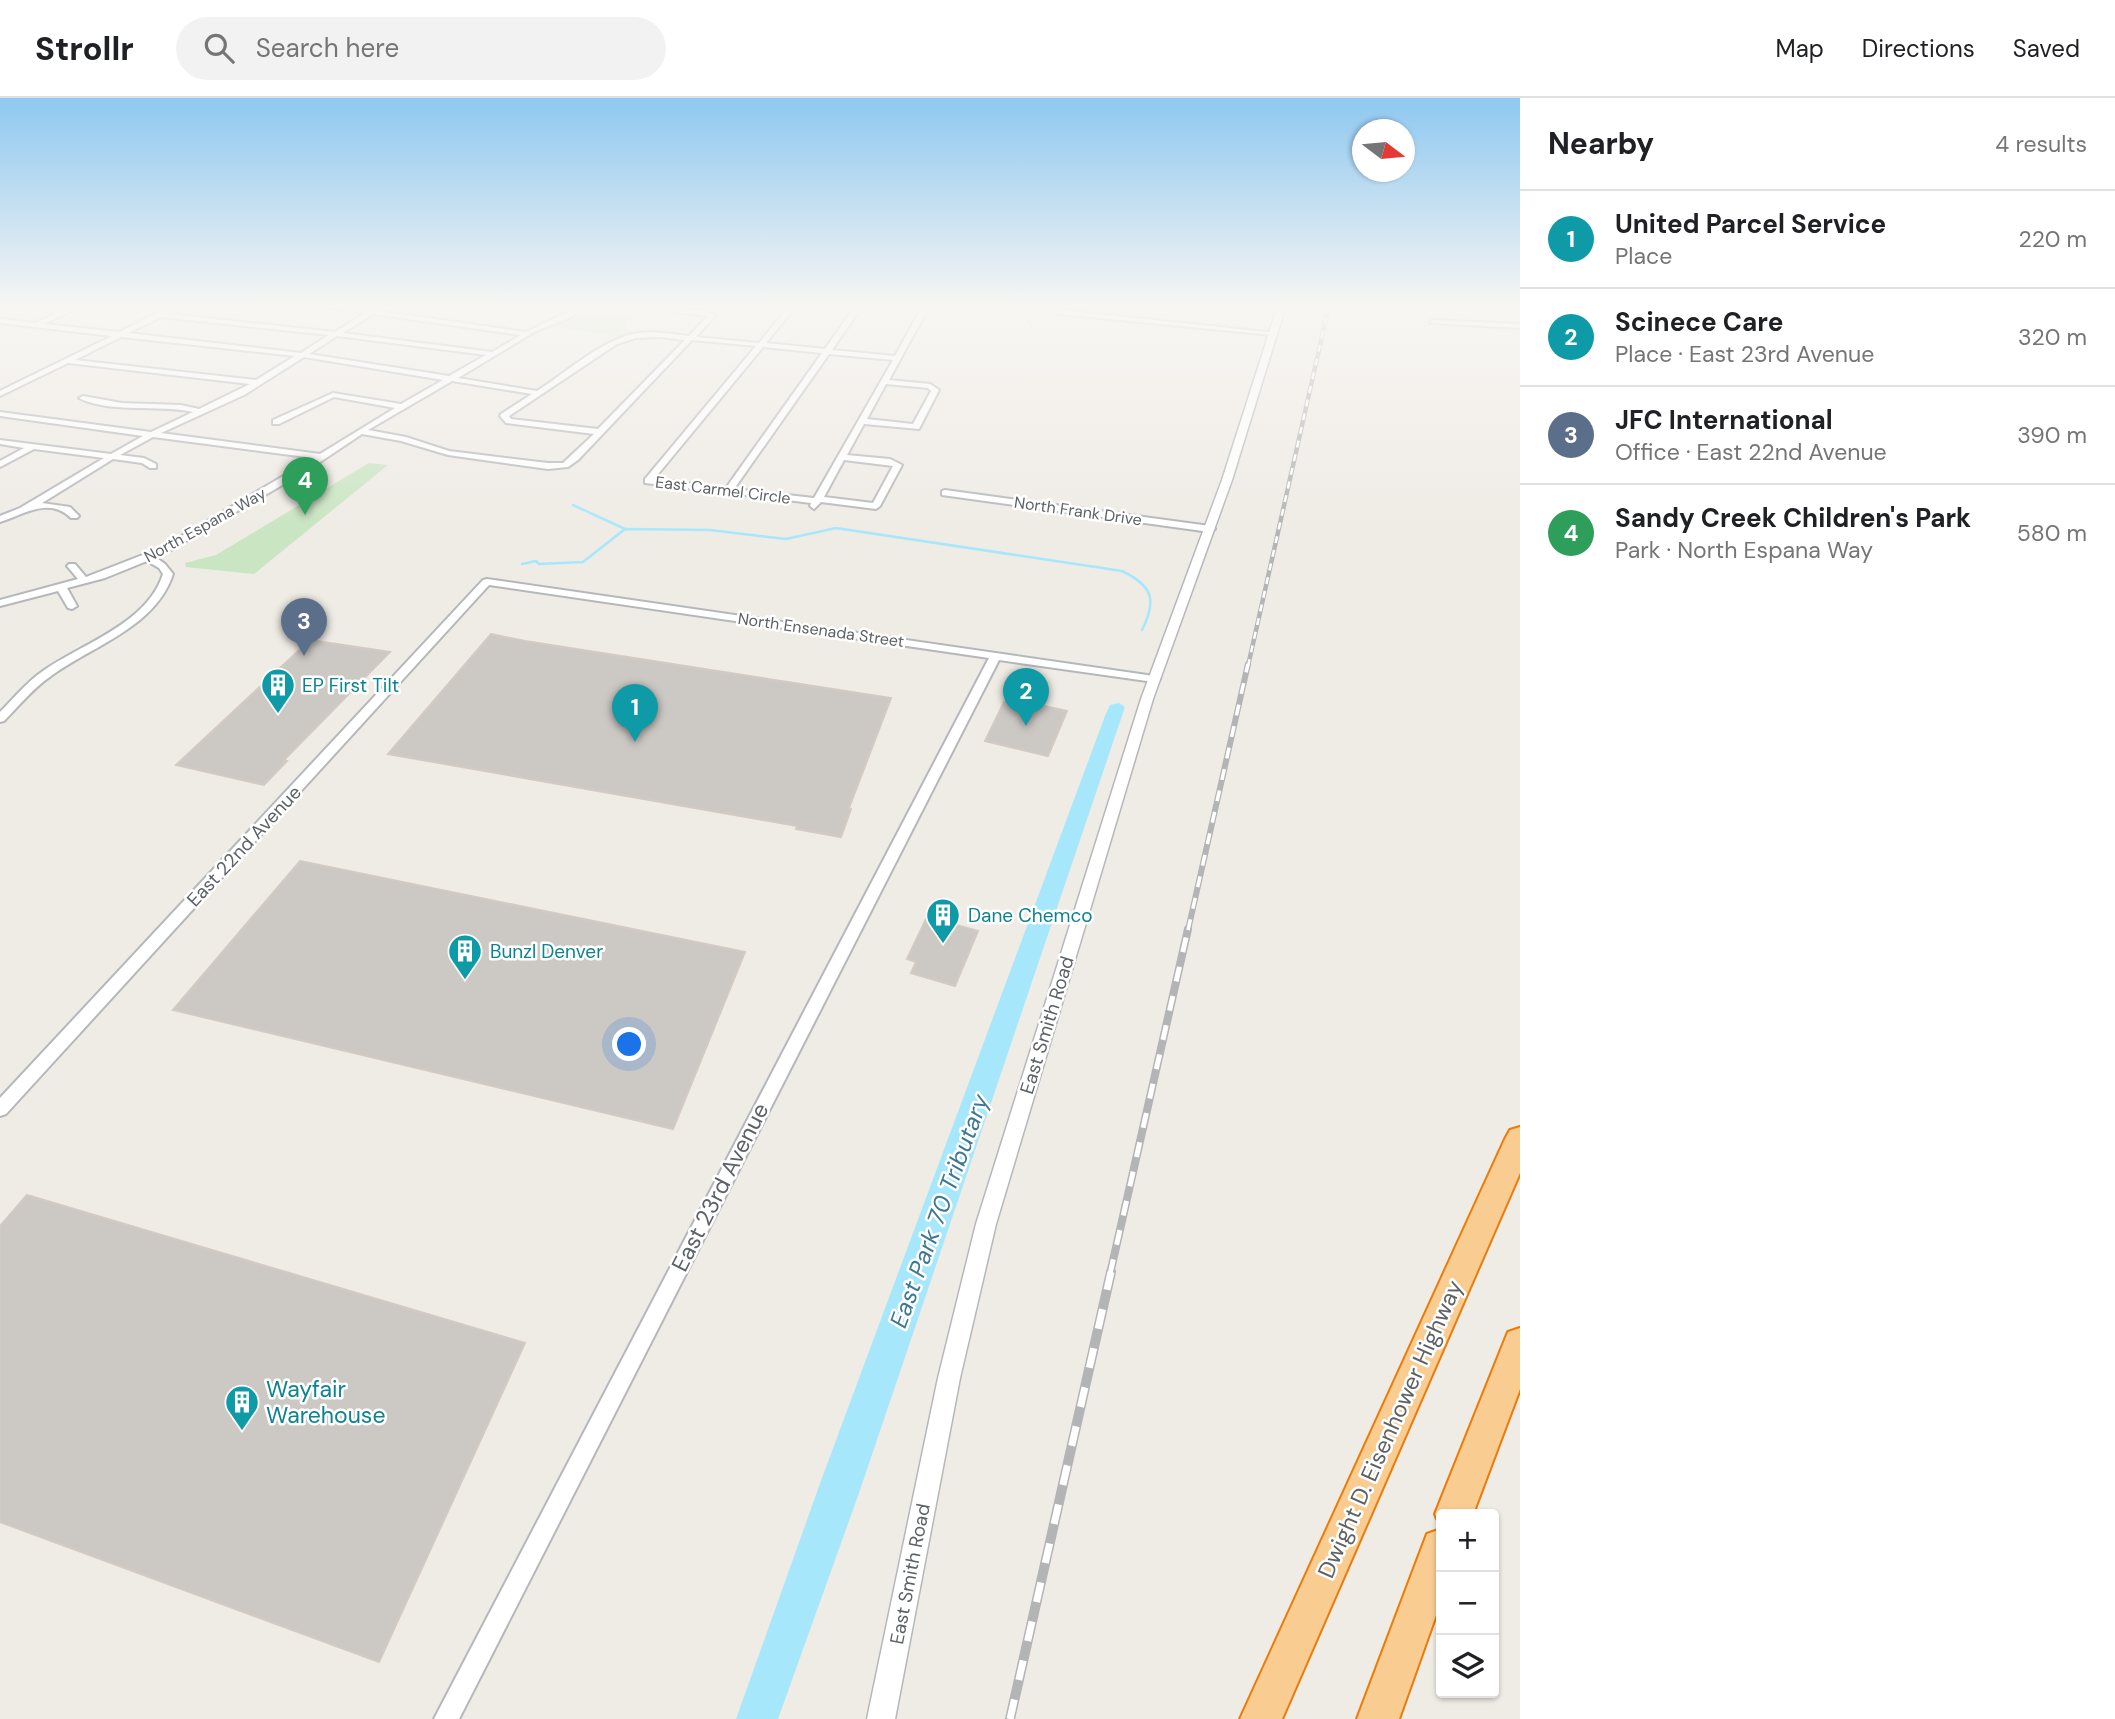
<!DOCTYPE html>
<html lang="en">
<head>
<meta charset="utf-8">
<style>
  :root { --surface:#fff; --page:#f2f2f2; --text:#202124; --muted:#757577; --line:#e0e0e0; --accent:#b45309 }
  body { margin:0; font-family:"DM Sans",sans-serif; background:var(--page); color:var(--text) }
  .controls { position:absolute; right:21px; bottom:21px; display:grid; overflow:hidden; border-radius:7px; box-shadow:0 2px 5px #0004 }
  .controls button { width:63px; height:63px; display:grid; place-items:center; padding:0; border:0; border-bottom:2px solid var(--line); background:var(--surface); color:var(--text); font:35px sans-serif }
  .compass { position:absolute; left:1352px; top:21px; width:63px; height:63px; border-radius:50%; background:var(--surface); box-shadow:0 2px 5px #0004; rotate:106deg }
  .you { position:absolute; left:630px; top:947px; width:24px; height:24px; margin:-18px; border:5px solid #fff; border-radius:50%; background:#1a73e8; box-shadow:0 0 0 10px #1a73e833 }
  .badge { display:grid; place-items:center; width:46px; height:46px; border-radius:50%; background:var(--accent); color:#fff; font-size:23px; font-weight:700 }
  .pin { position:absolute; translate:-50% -58px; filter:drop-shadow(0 2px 4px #0008) }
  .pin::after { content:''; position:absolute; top:37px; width:24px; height:21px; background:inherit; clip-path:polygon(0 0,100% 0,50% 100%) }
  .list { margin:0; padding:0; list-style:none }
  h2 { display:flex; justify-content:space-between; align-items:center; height:91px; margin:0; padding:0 28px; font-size:30px }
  h2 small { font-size:23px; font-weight:400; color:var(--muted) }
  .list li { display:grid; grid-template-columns:46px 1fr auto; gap:21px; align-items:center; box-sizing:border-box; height:98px; padding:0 28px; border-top:2px solid var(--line) }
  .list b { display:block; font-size:26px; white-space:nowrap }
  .list p { margin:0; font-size:23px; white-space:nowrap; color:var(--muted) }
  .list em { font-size:23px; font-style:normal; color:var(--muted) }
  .icon { flex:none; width:38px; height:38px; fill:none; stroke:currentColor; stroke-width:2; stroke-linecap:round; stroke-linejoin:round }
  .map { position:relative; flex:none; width:1520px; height:1621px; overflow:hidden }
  header { display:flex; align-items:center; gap:42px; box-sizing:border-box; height:98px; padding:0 35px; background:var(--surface); border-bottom:2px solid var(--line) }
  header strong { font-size:33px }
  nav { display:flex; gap:38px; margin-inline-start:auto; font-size:24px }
  .search { width:490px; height:63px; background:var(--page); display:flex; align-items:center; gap:18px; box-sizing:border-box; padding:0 24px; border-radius:38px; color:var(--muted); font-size:26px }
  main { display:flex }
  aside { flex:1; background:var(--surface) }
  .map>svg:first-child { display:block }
</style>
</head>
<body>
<header>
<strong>Strollr</strong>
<div class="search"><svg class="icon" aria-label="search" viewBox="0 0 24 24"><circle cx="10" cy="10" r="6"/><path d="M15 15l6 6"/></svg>Search here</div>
<nav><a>Map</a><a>Directions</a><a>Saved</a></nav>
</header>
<main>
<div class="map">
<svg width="1520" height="1621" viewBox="0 0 1520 1621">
  <rect width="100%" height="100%" fill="#efebe5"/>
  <g fill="#c9e5c2">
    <path d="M592 207H645L623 227 632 235 618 239 551 228 575 220Z"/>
    <path d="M369 365 388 367 254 476 186 469 185 465 216 457Z"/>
  </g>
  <path fill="#a7e7fc" d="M1119 605 1125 609 859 1395 778 1621H736L822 1380 1105 618 1110 607Z"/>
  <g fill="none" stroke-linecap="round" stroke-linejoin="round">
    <g stroke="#a7e7fc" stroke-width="2.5">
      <path d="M1022 212 1032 229"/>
      <path d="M573 407 625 431"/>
      <path d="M522 466 536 463 539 466 583 464 625 431 710 432 786 441 836 430 1122 473C1153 488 1157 502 1142 532"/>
    </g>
  </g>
  <g fill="#ccc8c4" stroke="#d3cbc3" stroke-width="2">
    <path d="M491 536 525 543 891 600 849 710 851 711 841 739 796 731 797 728 388 656Z"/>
    <path d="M310 542 390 554 284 662 287 663 264 687 176 667Z"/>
    <path d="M1017 602 1067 613 1048 658 985 643 1004 604 1014 607Z"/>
    <path d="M300 763 745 854 673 1031 173 912Z"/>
    <path d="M927 819 978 833 955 888 911 875 916 864 907 861Z"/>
    <path d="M27 1097 525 1245 379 1564 0 1424V1128Z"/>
  </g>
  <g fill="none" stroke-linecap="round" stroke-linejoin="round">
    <g stroke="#b5b8bb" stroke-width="4">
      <g id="minor">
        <path d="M0 207H8L0 212Z"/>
        <path d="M74 207H83L44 226 119 234 173 207H182L167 216 335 234 365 215 310 207 370 212 378 207H386L378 213 526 234 572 212 542 207H587L569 220 536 233 458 280 537 293C565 275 601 243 633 236 651 232 671 236 689 238L708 218 676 214 678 211 707 213 715 218 696 239 759 245 790 207H797L766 245 825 251 856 207H863L832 252 895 258 923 207H930L889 282 930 286 939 292 919 331 864 326 847 357 890 361 902 367 880 408 876 411 821 404 814 411 810 408 811 405 645 385V381L756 248 692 242 578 362 568 369 548 371 448 357 401 343 362 336 308 372 169 453 155 459 165 466 173 476C156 529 92 548 51 578 33 590 19 608 4 623L0 624V614C14 600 27 584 43 573 83 545 147 526 163 476L159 470 147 463 105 480 67 490 77 508 72 511 68 510 58 493 0 508V502L78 481 67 468 69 466H75L86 479 163 449 314 360 153 339 120 357 144 360 156 366V370H150L142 365 113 361 42 405 70 409 79 418 77 420H71C49 398 23 417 0 424V418L20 410 104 360 34 351 0 369V363L24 350 0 346V342L111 356 143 338 0 318V314L151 334 193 314C159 306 110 316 79 300L83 298 122 305 181 307 199 311 250 286 68 265 0 298V293L112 238 0 225V221L35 225ZM373 216 521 237 492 254 343 235ZM161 219 329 237 301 255 128 235ZM337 238 486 257 449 278 309 256ZM121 239 295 258 256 282 75 262ZM659 239 685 242 598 331 511 321 509 318 617 246 636 240ZM763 249 822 255 726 390 654 381ZM829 256 893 262 814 400 734 391ZM304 259 443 282 401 306 333 295 273 322V326H279L334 299 395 310 320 356 161 335 244 297ZM452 283 532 296 501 316 500 318 506 325 594 336 563 365H548L449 353 406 339 368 332ZM886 286 928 290 931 293 913 326 867 321ZM844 362 893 368 873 405 824 399Z"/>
        <path d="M1035 207H1046L1060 212 1276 235 1273 237 1059 216Z"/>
        <path d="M1432 222 1520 226V230L1430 225Z"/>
        <path d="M945 392 1210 428 1215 431 1210 434 942 397V393Z"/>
        <path d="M487 481 1154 578 1160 581 1154 584 999 562 459 1621H434L989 560 489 487 6 1016 0 1018V1000L483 482Z"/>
      </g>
    </g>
    <g stroke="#b5b8bb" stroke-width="3">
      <path id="tertiary" d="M1278 207H1286L1232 382 1153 601 996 1126 960 1280 895 1621H867L938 1280 976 1126 1141 601 1222 382Z"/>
    </g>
    <g stroke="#ec7b08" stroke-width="4">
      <g id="motorway">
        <path d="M1520 1029V1075L1282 1621H1240L1505 1041 1510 1032Z"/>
        <path d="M1520 1230V1291L1473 1416H1441V1430L1435 1416 1508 1234Z"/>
        <path d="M1441 1431V1503L1399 1621H1357L1427 1436Z"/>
      </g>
    </g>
    <use href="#minor" fill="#fff" fill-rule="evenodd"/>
    <use href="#tertiary" fill="#fff" fill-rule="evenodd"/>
    <use href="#motorway" fill="#f9cc91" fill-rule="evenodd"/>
    <g stroke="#b3b4b5" stroke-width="4.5">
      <path id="rail-far3" d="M1248 568 1329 207"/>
    </g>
    <g stroke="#b3b4b5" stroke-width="6">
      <path id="rail-far2" d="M1188 832 1248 566"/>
    </g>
    <g stroke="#b3b4b5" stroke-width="8">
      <path id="rail-far1" d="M1110 1176 1188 831"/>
    </g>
    <g stroke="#b3b4b5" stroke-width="10">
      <path id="rail" d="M1010 1621 1111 1174"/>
    </g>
    <use href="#rail-far3" stroke="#fff" stroke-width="2.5" stroke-dasharray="7" stroke-linecap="butt"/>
    <use href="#rail-far2" stroke="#fff" stroke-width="3.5" stroke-dasharray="11" stroke-linecap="butt"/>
    <use href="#rail-far1" stroke="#fff" stroke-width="5" stroke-dasharray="15" stroke-linecap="butt"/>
    <use href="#rail" stroke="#fff" stroke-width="7" stroke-dasharray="20" stroke-linecap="butt"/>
  </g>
  <linearGradient id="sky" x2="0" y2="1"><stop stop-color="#8ec8f0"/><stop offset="0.48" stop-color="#f8f6f3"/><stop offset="1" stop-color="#f8f6f3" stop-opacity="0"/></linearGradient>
  <rect width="1520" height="434" fill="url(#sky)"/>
  <defs>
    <g id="building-pin" transform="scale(1.75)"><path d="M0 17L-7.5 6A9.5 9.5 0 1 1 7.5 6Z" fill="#0f9aa8" stroke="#fff"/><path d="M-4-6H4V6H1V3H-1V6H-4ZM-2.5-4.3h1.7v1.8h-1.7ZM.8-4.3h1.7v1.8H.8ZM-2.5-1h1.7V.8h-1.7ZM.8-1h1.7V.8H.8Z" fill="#fff"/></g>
  </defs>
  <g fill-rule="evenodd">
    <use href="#building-pin" x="278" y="587"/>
    <use href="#building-pin" x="943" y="817"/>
    <use href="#building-pin" x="465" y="853"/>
    <use href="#building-pin" x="242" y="1304"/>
  </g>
  <g text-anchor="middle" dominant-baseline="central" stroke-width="5" stroke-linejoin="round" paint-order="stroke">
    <g font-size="16" fill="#5d6265" stroke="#fff">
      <text transform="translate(723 392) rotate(7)">East Carmel Circle</text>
      <text transform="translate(1078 413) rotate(8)">North Frank Drive</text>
      <text transform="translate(205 427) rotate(-29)">North Espana Way</text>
      <text transform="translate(821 532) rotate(8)">North Ensenada Street</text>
    </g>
    <g font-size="19" fill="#0d838f" stroke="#fff" text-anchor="start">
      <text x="302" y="587">EP First Tilt</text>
      <text x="968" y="817">Dane Chemco</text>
      <text x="490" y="853">Bunzl Denver</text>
    </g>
    <g font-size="19" fill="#5d6265" stroke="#fff">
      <text transform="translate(244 748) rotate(-47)">East 22nd Avenue</text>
      <text transform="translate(1047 927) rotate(-73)">East Smith Road</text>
      <text transform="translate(910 1476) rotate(-79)">East Smith Road</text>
    </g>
    <g font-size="23" fill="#5d6265" stroke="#fff">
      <text transform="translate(720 1089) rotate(-63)">East 23rd Avenue</text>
      <text transform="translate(1390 1331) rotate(-66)">Dwight D. Eisenhower Highway</text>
    </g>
    <g font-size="23" fill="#0d838f" stroke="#fff" text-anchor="start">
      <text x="266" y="1291">Wayfair<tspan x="266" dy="26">Warehouse</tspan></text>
    </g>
    <g font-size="24" font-style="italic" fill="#3c7794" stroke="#fff">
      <text transform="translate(939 1113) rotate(-70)">East Park 70 Tributary</text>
    </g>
  </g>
</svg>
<div class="controls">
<button>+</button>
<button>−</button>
<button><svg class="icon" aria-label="layers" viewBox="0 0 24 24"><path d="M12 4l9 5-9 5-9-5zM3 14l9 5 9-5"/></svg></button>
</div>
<svg class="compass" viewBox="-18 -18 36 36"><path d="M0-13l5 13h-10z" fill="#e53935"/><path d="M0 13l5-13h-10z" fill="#757577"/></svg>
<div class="you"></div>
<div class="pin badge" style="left:635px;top:644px;background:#0f9aa8">1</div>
<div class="pin badge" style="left:1026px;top:628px;background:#0f9aa8">2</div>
<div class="pin badge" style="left:304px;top:558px;background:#5c6f8a">3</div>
<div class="pin badge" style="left:305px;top:417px;background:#2e9e5b">4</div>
</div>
<aside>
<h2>Nearby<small>4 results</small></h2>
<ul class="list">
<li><span class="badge" style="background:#0f9aa8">1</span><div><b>United Parcel Service</b><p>Place</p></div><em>220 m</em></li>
<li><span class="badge" style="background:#0f9aa8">2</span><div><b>Scinece Care</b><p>Place · East 23rd Avenue</p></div><em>320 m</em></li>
<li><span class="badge" style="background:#5c6f8a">3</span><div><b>JFC International</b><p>Office · East 22nd Avenue</p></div><em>390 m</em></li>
<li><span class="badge" style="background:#2e9e5b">4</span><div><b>Sandy Creek Children's Park</b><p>Park · North Espana Way</p></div><em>580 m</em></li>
</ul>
</aside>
</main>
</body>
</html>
